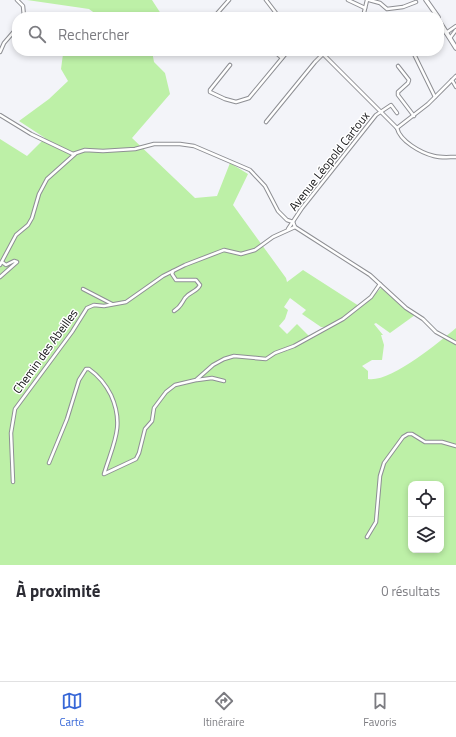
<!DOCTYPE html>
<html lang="fr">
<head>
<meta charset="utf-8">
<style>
  :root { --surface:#fff; --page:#f7f7f7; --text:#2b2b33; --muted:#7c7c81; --line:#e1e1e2; --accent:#3767d7 }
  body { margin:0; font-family:"Titillium Web",sans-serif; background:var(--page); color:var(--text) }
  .controls { position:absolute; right:12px; bottom:12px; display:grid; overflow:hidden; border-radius:8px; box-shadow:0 2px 6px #0003 }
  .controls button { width:36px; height:36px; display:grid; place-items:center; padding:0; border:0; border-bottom:1px solid var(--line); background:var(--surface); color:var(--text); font:20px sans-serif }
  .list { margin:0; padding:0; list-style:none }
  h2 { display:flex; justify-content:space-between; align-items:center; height:52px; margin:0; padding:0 16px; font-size:17px }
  h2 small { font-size:13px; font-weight:400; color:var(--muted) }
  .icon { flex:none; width:22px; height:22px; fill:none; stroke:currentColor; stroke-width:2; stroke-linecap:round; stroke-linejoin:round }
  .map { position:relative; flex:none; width:456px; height:565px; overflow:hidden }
  .search { position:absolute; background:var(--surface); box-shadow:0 2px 6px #0003; left:12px; right:12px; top:12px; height:44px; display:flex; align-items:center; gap:10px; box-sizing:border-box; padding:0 14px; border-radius:16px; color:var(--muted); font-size:15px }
  .sheet { height:116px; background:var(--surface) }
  nav { display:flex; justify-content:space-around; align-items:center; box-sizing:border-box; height:56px; border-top:1px solid var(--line); background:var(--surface); font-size:11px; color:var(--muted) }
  nav a { display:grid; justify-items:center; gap:2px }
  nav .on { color:var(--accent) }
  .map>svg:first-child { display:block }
</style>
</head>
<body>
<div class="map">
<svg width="456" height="565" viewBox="0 0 456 565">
  <rect width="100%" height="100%" fill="#f3f4f9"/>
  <g fill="#bdf0a7" fill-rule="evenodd">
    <path d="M27 0H152L163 17H100L89 9Z"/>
    <path d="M50 51H152L154 62 165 73 170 94 132 138 195 198 217 196 230 163 248 174 233 205 286 278 287 282 303 270 359 306C350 313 332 328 321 327L302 314 306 310 290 298 284 307 288 310 285 319 279 326 287 334 297 324 309 336 287 348V351L349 316 365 304 381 288 415 315 390 333 376 323 374 324 383 335H381L384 345 382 360H372L362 366 368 371V379C390 383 438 343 456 328V565H0V139L27 156 45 138 19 121 49 99 68 81 61 69 63 54ZM411 484H441V550H411Z"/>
  </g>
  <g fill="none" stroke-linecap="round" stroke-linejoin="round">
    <g stroke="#8e8f94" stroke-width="4.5">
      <g id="street">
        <path d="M17 0 23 6 24 17"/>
        <path d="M266 0 279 17"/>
        <path d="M348 0 365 8"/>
        <path d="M369 0 380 3 387 9 403 7 416 2"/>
        <path d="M201 17H205"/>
        <path d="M214 17 229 0"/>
        <path d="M363 17 367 0"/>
        <path d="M446 33 456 26"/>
        <path d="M450 38 456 30"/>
        <path d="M274 51 282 58"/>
        <path d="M320 51 397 128"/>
        <path d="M409 51 413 52 435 97"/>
        <path d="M0 52 4 43 17 28"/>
        <path d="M167 52 168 51"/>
        <path d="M230 65 210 90V92L225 99 236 102 249 98 288 51"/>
        <path d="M398 66 409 80 408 83 398 92V95L414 116"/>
        <path d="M452 80 456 87"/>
        <path d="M0 115 31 134 73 154 85 150 103 151 135 149 154 144H180L194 146 250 170 265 186 278 211 287 220 293 222"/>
        <path d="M266 122 315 62 323 54"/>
        <path d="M397 128 428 104 456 76"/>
        <path d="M397 128C400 141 421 153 434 156 441 158 449 157 456 157"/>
        <path d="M293 222 295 227 309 236 370 275 406 308 423 319 436 332 456 343"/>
        <path d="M288 229 302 208 376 115 391 105 397 113"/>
        <path d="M0 265 16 235 28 225 32 218 39 194 47 179 75 154"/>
        <path d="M173 271 172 274 176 280H196L200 285C197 292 189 292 185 298 181 304 181 307 174 311"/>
        <path d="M0 277 17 262 14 261 6 265 2 262"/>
        <path d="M83 289 112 304"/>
        <path d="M197 380 212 378 224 381"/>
        <path d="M49 463 67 419 79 380 86 369H89C99 376 106 385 111 395 125 426 113 444 104 474L136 459 139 453 145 429 152 421 154 408 166 392 175 385 196 380 213 365 224 359 234 356 266 359 275 353 294 346 343 319 371 297 380 284"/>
        <path d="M13 482 11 433 15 409 72 332 87 308 94 305 104 306 126 302 163 276 185 265 224 250 241 254 255 250 273 237 295 227"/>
        <path d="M367 537 376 522 380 476 384 463 403 437 408 434H412L425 442H442L456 446"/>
      </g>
    </g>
    <g stroke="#8e8f94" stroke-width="5.5">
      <g id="secondary">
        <path d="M426 0 438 17"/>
        <path d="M439 21 456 48"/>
      </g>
    </g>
    <use href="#street" stroke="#fff" stroke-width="2.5"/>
    <use href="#secondary" stroke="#fff" stroke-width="3.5"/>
  </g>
  <g text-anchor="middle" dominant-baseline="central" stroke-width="3" stroke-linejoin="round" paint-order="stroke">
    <g font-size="12" fill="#101012" stroke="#fff">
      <text transform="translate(329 161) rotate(-52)">Avenue Léopold Cartoux</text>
      <text transform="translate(45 351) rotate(-54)">Chemin des Abeilles</text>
    </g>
  </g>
</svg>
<div class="controls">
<button><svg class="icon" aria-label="locate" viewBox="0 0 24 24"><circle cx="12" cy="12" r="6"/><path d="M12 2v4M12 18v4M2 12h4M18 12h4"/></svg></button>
<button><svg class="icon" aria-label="layers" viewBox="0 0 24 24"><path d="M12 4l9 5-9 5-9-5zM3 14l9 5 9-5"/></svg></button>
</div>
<div class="search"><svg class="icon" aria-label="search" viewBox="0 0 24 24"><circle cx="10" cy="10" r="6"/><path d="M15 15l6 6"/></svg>Rechercher</div>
</div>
<section class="sheet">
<h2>À proximité<small>0 résultats</small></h2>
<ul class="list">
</ul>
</section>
<nav>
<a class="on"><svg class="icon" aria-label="map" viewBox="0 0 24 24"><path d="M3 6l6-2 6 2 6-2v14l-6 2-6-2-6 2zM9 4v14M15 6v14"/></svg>Carte</a>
<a><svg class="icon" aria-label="directions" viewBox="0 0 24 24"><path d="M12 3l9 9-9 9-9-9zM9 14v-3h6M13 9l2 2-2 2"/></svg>Itinéraire</a>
<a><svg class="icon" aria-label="saved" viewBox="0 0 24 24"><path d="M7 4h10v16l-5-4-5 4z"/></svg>Favoris</a>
</nav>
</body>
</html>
